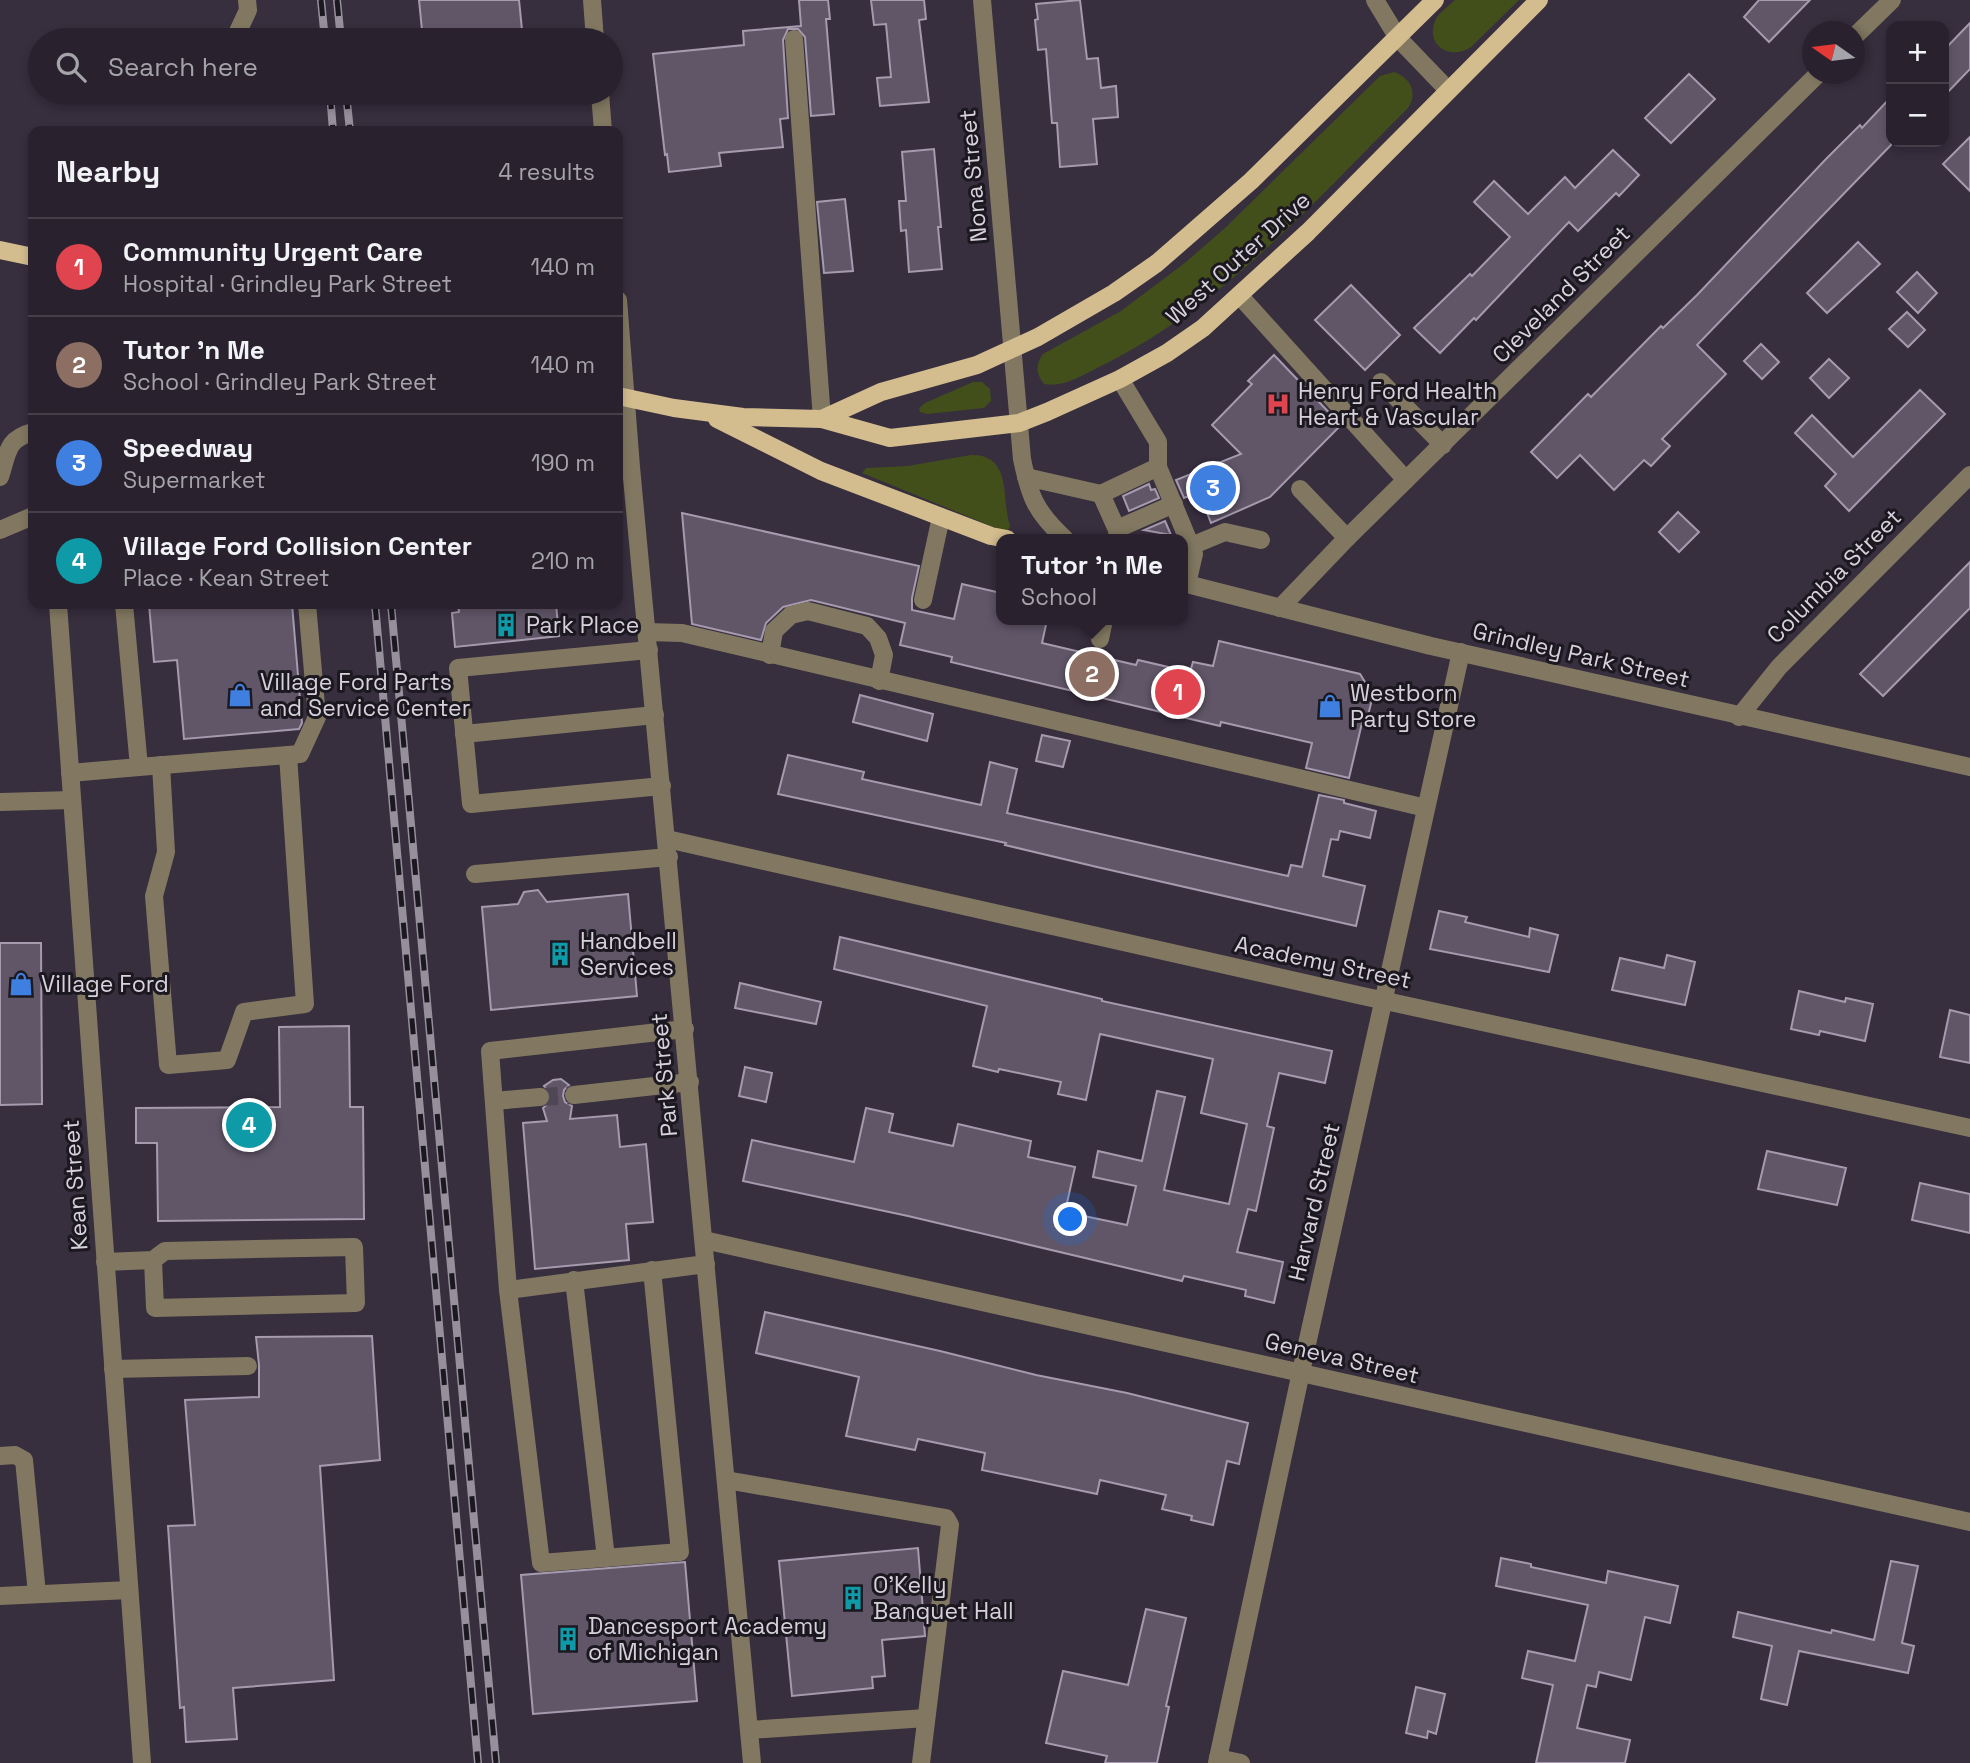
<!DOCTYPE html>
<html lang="en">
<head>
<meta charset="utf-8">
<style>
  :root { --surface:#29222e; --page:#352f3a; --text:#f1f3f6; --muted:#a5a4aa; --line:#453f4a; --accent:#0b8043 }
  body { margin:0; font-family:"Space Grotesk",sans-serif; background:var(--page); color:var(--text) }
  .controls { position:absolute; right:21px; top:21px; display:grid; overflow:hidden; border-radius:14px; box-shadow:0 4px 10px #0003 }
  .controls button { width:63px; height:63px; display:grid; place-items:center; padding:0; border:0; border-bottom:2px solid var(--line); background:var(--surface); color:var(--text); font:35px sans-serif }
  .compass { position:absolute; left:1802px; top:21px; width:63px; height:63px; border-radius:50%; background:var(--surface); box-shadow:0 4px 10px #0003; rotate:284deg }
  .you { position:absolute; left:1071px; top:1220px; width:24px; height:24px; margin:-18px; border:5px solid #fff; border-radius:50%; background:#1a73e8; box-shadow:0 0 0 10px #1a73e833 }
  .badge { display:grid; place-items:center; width:46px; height:46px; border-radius:50%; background:var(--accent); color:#fff; font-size:23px; font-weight:700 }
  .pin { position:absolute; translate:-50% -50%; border:4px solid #fff; box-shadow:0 2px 7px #0006 }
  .popup { position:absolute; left:996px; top:534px; width:192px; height:91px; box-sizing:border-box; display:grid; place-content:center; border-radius:14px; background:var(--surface); filter:drop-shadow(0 2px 5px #0005); font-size:23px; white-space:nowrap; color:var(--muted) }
  .popup b { font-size:26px; color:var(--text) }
  .popup::after { content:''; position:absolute; left:50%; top:100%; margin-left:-14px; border:14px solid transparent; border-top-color:var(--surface) }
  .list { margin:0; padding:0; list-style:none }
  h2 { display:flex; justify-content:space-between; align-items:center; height:91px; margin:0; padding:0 28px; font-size:30px }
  h2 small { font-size:23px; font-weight:400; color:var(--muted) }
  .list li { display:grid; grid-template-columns:46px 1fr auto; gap:21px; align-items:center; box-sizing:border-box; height:98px; padding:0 28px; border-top:2px solid var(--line) }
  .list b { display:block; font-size:26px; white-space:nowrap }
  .list p { margin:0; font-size:23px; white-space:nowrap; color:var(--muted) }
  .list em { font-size:23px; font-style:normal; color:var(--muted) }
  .icon { flex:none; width:38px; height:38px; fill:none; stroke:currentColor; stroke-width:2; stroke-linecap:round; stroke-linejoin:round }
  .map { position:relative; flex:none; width:1970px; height:1763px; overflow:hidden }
  .search { position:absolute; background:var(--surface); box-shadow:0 4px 10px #0003; left:28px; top:28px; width:595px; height:77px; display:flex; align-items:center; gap:18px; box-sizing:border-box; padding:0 24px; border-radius:38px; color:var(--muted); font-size:26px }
  .panel { position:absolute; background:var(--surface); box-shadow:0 4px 10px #0003; left:28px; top:126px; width:595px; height:483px; border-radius:14px }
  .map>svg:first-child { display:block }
</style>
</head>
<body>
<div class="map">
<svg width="1970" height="1763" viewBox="0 0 1970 1763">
  <rect width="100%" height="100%" fill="#372e3e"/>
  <g fill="#434f1b">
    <path d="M1455 0H1519L1471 47C1451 61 1425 46 1435 21 1438 13 1449 6 1455 0Z"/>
    <path d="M1394 72C1411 78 1418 93 1408 108 1312 204 1222 307 1099 367 1083 375 1063 388 1044 384 1036 374 1035 365 1043 354L1121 311 1186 262 1225 228 1380 76Z"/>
    <path d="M973 382H982L990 389 991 401 984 408 927 414 920 412 919 408 925 403Z"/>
    <path d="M971 455C1013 454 1001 500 1010 526L1008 530H1001L862 473 866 468 908 466Z"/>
  </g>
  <g fill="#605668" stroke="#a59aae" stroke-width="2">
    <path d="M419 0H519L523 40H423Z"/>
    <path d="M799 0H828L830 19H826L834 114 811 116 805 37 798 29H788L783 40 788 118 780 119 783 147 719 153 721 166 669 172 667 154 665 155 653 54 744 45 743 31 801 26Z"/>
    <path d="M871 0H924L926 19 919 20 929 102 880 106 877 78 891 77 886 24 874 25Z"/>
    <path d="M1080 0 1087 59 1098 58 1101 88 1116 86 1118 117 1093 119 1097 164 1060 167 1057 123H1052L1046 49 1038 50 1035 20 1038 19 1036 4Z"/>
    <path d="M1759 0H1810L1769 42 1744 17Z"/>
    <path d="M1970 23V69L1944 96V50Z"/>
    <path d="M1689 74 1715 99 1671 143 1645 118Z"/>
    <path d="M1891 97V145L1697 345 1726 374 1662 439 1670 446 1651 466 1644 460 1614 490 1580 455 1557 478 1531 452 1588 394 1591 397 1661 326 1663 328 1697 295 1826 159 1860 125 1862 128Z"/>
    <path d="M1970 137V191L1943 164Z"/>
    <path d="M934 149 941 227H938L942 269 909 272 906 230 901 231 899 201H906L902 152Z"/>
    <path d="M1613 150 1639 175 1619 196 1616 193 1578 231 1569 222 1476 320 1474 318 1440 353 1414 328 1470 274 1472 276 1510 237 1474 202 1494 181 1528 214 1565 177 1575 188Z"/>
    <path d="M845 199 853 271 824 273 817 202Z"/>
    <path d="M1858 242 1880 264 1827 313 1807 293Z"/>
    <path d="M1917 272 1937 293 1918 313 1897 292Z"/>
    <path d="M1351 285 1400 335 1365 370 1315 320Z"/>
    <path d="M1907 312 1925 330 1908 347 1889 329Z"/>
    <path d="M1761 344 1779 362 1762 379 1744 361Z"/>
    <path d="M1274 355 1341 425 1270 497 1211 523 1199 492 1184 498 1176 480 1241 454 1212 425 1252 384 1248 381Z"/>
    <path d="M1829 359 1849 378 1829 398 1810 378Z"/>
    <path d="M1920 390 1945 414 1849 511 1825 486 1836 474 1795 433 1812 415 1853 457Z"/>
    <path d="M1149 484 1151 490 1155 489 1159 498 1129 511 1123 496Z"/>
    <path d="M1678 512 1699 532 1679 552 1659 532Z"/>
    <path d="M682 513 919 566 912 598V610L954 619 962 584 1001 593V620H1047L1042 643 1136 665 1138 660 1190 672 1193 662 1213 666 1219 641 1360 674 1373 695 1366 724 1362 723 1349 778 1306 768 1312 743 1221 722 1220 726 951 662 952 657 900 645 905 623 811 600 783 607 766 623 761 640 692 624Z"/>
    <path d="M1165 521 1171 535 1144 530Z"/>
    <path d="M1970 562V608L1883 696 1860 674Z"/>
    <path d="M149 604H292L302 723 299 729 184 739 177 660 154 662Z"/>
    <path d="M458 604H556L559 636 455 647 452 613 459 612Z"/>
    <path d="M860 695 933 714 927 741 853 722Z"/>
    <path d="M1042 735 1070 741 1063 767 1036 761Z"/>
    <path d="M788 755 864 772 862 779 981 805 990 762 1017 769 1007 813 1288 876 1291 865 1302 867 1319 795 1344 800V803L1376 811 1370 838 1340 831 1338 840 1331 839 1323 876 1365 886 1356 926 1097 867 1005 845 1006 843 778 794Z"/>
    <path d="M538 890 547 902 628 894 637 996 491 1010 482 907 518 904 524 892Z"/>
    <path d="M1439 911 1467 917 1465 922 1529 937 1530 928 1558 935 1549 972 1430 949Z"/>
    <path d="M840 937 1102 999V1001L1332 1051 1325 1083 1279 1073 1267 1126 1274 1128 1256 1211 1248 1209 1237 1252 1283 1262 1274 1303 1245 1296 1246 1290 1184 1276 1182 1281 908 1216 743 1181 752 1140 854 1162 866 1108 893 1114 889 1132 953 1146 958 1124 1031 1141 1028 1157 1075 1167 1065 1212 1127 1225 1136 1186 1093 1177 1098 1151 1142 1161 1157 1091 1185 1097 1164 1190 1229 1204 1247 1124 1201 1113 1213 1059 1100 1034 1086 1100 1058 1094 1061 1082 999 1069 998 1072 973 1066 987 1006 834 969Z"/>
    <path d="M0 943H41L42 1104 0 1105Z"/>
    <path d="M1667 955 1695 962 1685 1005 1612 990 1620 958 1664 968Z"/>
    <path d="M740 983 821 1002 816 1024 735 1008Z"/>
    <path d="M1799 991 1845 1002 1846 998 1873 1004 1865 1041 1820 1031 1819 1035 1791 1029Z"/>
    <path d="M1950 1010 1970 1015V1063L1940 1057Z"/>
    <path d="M349 1026 350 1107H363L364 1219 158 1221 157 1143H136V1108L280 1107 279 1027Z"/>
    <path d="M745 1067 772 1073 766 1102 739 1096Z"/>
    <path d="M561 1079 569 1085 564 1090 563 1096 565 1102 572 1106 570 1119 617 1115 620 1147 646 1144 653 1222 626 1224 629 1260 535 1269 523 1123 547 1121 543 1108 550 1102 551 1095 544 1086 553 1080Z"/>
    <path d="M1767 1151 1846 1168 1837 1205 1758 1189Z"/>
    <path d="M1920 1183 1970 1194V1233L1912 1220Z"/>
    <path d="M765 1312 940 1351 1036 1375 1127 1393 1248 1423 1239 1464 1227 1461 1213 1525 1191 1520 1192 1516 1162 1509 1166 1495 1100 1480 1097 1494 982 1470 985 1453 918 1439 915 1450 846 1436 859 1377 756 1353Z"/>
    <path d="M372 1336 380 1460 320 1466 334 1680 233 1688 237 1739 186 1742 184 1707 180 1708 168 1526 195 1525 185 1400 259 1397V1365L256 1337Z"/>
    <path d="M918 1548 925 1636 882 1640 885 1676 872 1677 873 1688 792 1696 779 1561Z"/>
    <path d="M1501 1558 1531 1564V1567L1606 1583 1608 1571 1678 1586 1670 1623 1645 1617 1631 1680 1599 1672 1596 1687 1587 1685 1577 1728 1630 1740 1625 1763H1536L1553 1685 1522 1678 1528 1651 1575 1661 1588 1605 1496 1586Z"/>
    <path d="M1891 1561 1918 1566 1902 1643 1914 1646 1908 1673 1799 1651 1787 1705 1761 1699 1772 1646 1733 1637 1738 1612 1831 1633 1832 1630 1874 1640Z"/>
    <path d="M685 1562 697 1701 533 1714 521 1575Z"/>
    <path d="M1146 1609 1186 1618 1166 1706 1169 1707 1157 1763H1105L1107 1756 1046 1743 1063 1671 1128 1685Z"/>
    <path d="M1416 1687 1445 1694 1436 1734 1428 1731 1427 1738 1406 1733Z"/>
  </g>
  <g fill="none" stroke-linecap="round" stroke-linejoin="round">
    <path stroke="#4f4656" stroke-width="18" stroke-dasharray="18 9" stroke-linecap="butt" d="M540 1097 574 1095"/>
    <g stroke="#827861" stroke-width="18">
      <path d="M592 0 595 40"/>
      <path d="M982 0 1022 459C1030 498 1036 512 1065 539"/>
      <path d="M1375 0 1398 38 1448 90"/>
      <path d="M1854 37 1892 0"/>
      <path d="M794 39 822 419"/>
      <path d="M234 40 248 10 247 0"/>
      <path d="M600 93 603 131"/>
      <path d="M1239 295 1406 480"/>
      <path d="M618 300 631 467 752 1763"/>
      <path d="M1120 379 1158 442V467L1194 554 1187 584"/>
      <path d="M1381 382 1443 445"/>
      <path d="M0 477C8 453 6 439 33 432"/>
      <path d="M1026 477 1101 494 1158 467"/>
      <path d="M1300 489 1347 538"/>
      <path d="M1101 494 1118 532 1116 539"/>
      <path d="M1117 529 1174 504"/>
      <path d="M0 530 33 516"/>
      <path d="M1191 546 1225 532 1261 540"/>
      <path d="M1183 583 1431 646 1970 767"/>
      <path d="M923 600 941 517"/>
      <path d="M58 604 142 1763"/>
      <path d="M1280 608 1347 538 1818 74"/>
      <path d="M647 632 682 633 1426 808"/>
      <path d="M1100 639 1104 620"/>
      <path d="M649 650 458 668 471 804 662 786"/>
      <path d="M770 655 774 631 791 615 808 611 867 626 878 638 884 655 879 681"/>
      <path d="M1739 717 1779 667 1970 475"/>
      <path d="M464 734 655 715"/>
      <path d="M161 765 166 852 154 896 168 1065 227 1060 244 1012 305 1004 288 755"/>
      <path d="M139 767 300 754 317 717 307 604"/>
      <path d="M70 773 139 767 124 604"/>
      <path d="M0 802 72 800"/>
      <path d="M667 839 1358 995 1970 1128"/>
      <path d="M475 874 669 857"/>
      <path d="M574 1095 690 1082"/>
      <path d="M494 1101 540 1097"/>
      <path d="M704 1240 1970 1522"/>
      <path d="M105 1262 153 1260 165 1251 354 1247 356 1303 155 1308 153 1260"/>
      <path d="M652 1270 680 1552 541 1563 508 1290 706 1264"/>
      <path d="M574 1280 606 1558"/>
      <path d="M508 1290 490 1051 685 1029"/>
      <path d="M113 1369 248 1366"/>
      <path d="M0 1456 15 1455 24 1460 37 1594"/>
      <path d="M726 1480 946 1518 950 1525 921 1763"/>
      <path d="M0 1596 129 1590"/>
      <path d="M749 1730 926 1718"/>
      <path d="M1218 1758 1241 1763"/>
      <path d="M1217 1763 1307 1344 1461 652"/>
    </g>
    <g stroke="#d3bd8e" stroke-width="18">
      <path d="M0 250 33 257"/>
      <path d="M618 396 674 408 743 417 822 419 890 438 1019 423 1047 412 1120 379 1167 353 1203 328 1308 232 1539 0"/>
      <path d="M717 419 821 471 991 536 1007 539"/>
      <path d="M822 419 881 392 977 365 1038 337 1114 293 1157 263 1251 181 1435 0"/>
    </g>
    <g stroke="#968f9c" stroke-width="8">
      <g id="rail">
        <path d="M321 0 325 40"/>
        <path d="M337 0 341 40"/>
        <path d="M330 93 333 131"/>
        <path d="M346 93 350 131"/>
        <path d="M375 604 478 1763"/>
        <path d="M391 604 496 1763"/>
      </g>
    </g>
    <use href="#rail" stroke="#1c1820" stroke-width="5" stroke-dasharray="16" stroke-linecap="butt"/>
  </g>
  <defs>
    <g id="hospital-bare" transform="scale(1.89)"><path d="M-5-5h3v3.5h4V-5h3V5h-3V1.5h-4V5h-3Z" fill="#e0444e" stroke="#1c1820" stroke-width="2.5" paint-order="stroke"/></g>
    <g id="building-bare" transform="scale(1.89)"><path d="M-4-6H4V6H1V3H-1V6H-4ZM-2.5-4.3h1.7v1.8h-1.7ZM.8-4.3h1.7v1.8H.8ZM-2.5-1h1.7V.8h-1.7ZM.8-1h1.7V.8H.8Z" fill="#0f9aa8" stroke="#1c1820" stroke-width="2.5" paint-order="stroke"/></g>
    <g id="shop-bare" transform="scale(1.89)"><path d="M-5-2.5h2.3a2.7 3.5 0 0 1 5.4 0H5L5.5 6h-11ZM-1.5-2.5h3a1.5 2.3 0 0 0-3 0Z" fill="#3f7fe0" stroke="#1c1820" stroke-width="2.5" paint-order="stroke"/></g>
  </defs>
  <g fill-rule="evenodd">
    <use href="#hospital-bare" x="1278" y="404"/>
    <use href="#building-bare" x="506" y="625"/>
    <use href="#shop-bare" x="240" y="695"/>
    <use href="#shop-bare" x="1330" y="706"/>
    <use href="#building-bare" x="560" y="954"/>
    <use href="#shop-bare" x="21" y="984"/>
    <use href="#building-bare" x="853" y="1598"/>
    <use href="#building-bare" x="568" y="1639"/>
  </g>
  <g text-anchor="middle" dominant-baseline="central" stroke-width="6" stroke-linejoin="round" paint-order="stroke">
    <g font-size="23" fill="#d7d1dc" stroke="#1c1820">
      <text transform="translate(973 176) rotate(-95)">Nona Street</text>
      <text transform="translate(1238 258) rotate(-42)">West Outer Drive</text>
      <text transform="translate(1561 294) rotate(-45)">Cleveland Street</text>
      <text transform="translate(1834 576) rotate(-45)">Columbia Street</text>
      <text transform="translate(1581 655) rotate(13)">Grindley Park Street</text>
      <text transform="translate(1323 962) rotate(12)">Academy Street</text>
      <text transform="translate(664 1075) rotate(-95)">Park Street</text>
      <text transform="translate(75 1185) rotate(-94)">Kean Street</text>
      <text transform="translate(1314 1202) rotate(-77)">Harvard Street</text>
      <text transform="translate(1342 1358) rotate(13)">Geneva Street</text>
    </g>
    <g font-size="23" fill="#d7d1dc" stroke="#1c1820" text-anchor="start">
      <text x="1298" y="391">Henry Ford Health<tspan x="1298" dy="26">Heart &amp; Vascular</tspan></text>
      <text x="526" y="625">Park Place</text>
      <text x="260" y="682">Village Ford Parts<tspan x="260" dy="26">and Service Center</tspan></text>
      <text x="1350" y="693">Westborn<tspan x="1350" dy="26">Party Store</tspan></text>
      <text x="580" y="941">Handbell<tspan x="580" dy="26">Services</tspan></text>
      <text x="41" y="984">Village Ford</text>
      <text x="873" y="1585">O'Kelly<tspan x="873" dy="26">Banquet Hall</tspan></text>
      <text x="588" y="1626">Dancesport Academy<tspan x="588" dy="26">of Michigan</tspan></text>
    </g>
  </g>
</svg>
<div class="controls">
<button>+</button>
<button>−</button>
</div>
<svg class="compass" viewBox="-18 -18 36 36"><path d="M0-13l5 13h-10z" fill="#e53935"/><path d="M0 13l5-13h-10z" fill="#a5a4aa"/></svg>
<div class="you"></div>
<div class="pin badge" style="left:1178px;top:692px;background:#e0444e">1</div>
<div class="pin badge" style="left:1092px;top:674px;background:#8d6e63">2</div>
<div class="popup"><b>Tutor 'n Me</b>School</div>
<div class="pin badge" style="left:1213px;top:488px;background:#3f7fe0">3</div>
<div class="pin badge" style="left:249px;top:1125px;background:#0f9aa8">4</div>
<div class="search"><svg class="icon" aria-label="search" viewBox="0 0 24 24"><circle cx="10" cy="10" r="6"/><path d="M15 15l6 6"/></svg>Search here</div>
<section class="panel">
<h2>Nearby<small>4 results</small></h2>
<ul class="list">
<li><span class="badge" style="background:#e0444e">1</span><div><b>Community Urgent Care</b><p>Hospital · Grindley Park Street</p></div><em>140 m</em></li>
<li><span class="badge" style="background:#8d6e63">2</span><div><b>Tutor 'n Me</b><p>School · Grindley Park Street</p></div><em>140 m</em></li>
<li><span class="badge" style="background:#3f7fe0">3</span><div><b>Speedway</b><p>Supermarket</p></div><em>190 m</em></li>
<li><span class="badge" style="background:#0f9aa8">4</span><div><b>Village Ford Collision Center</b><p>Place · Kean Street</p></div><em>210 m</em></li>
</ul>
</section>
</div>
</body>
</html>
